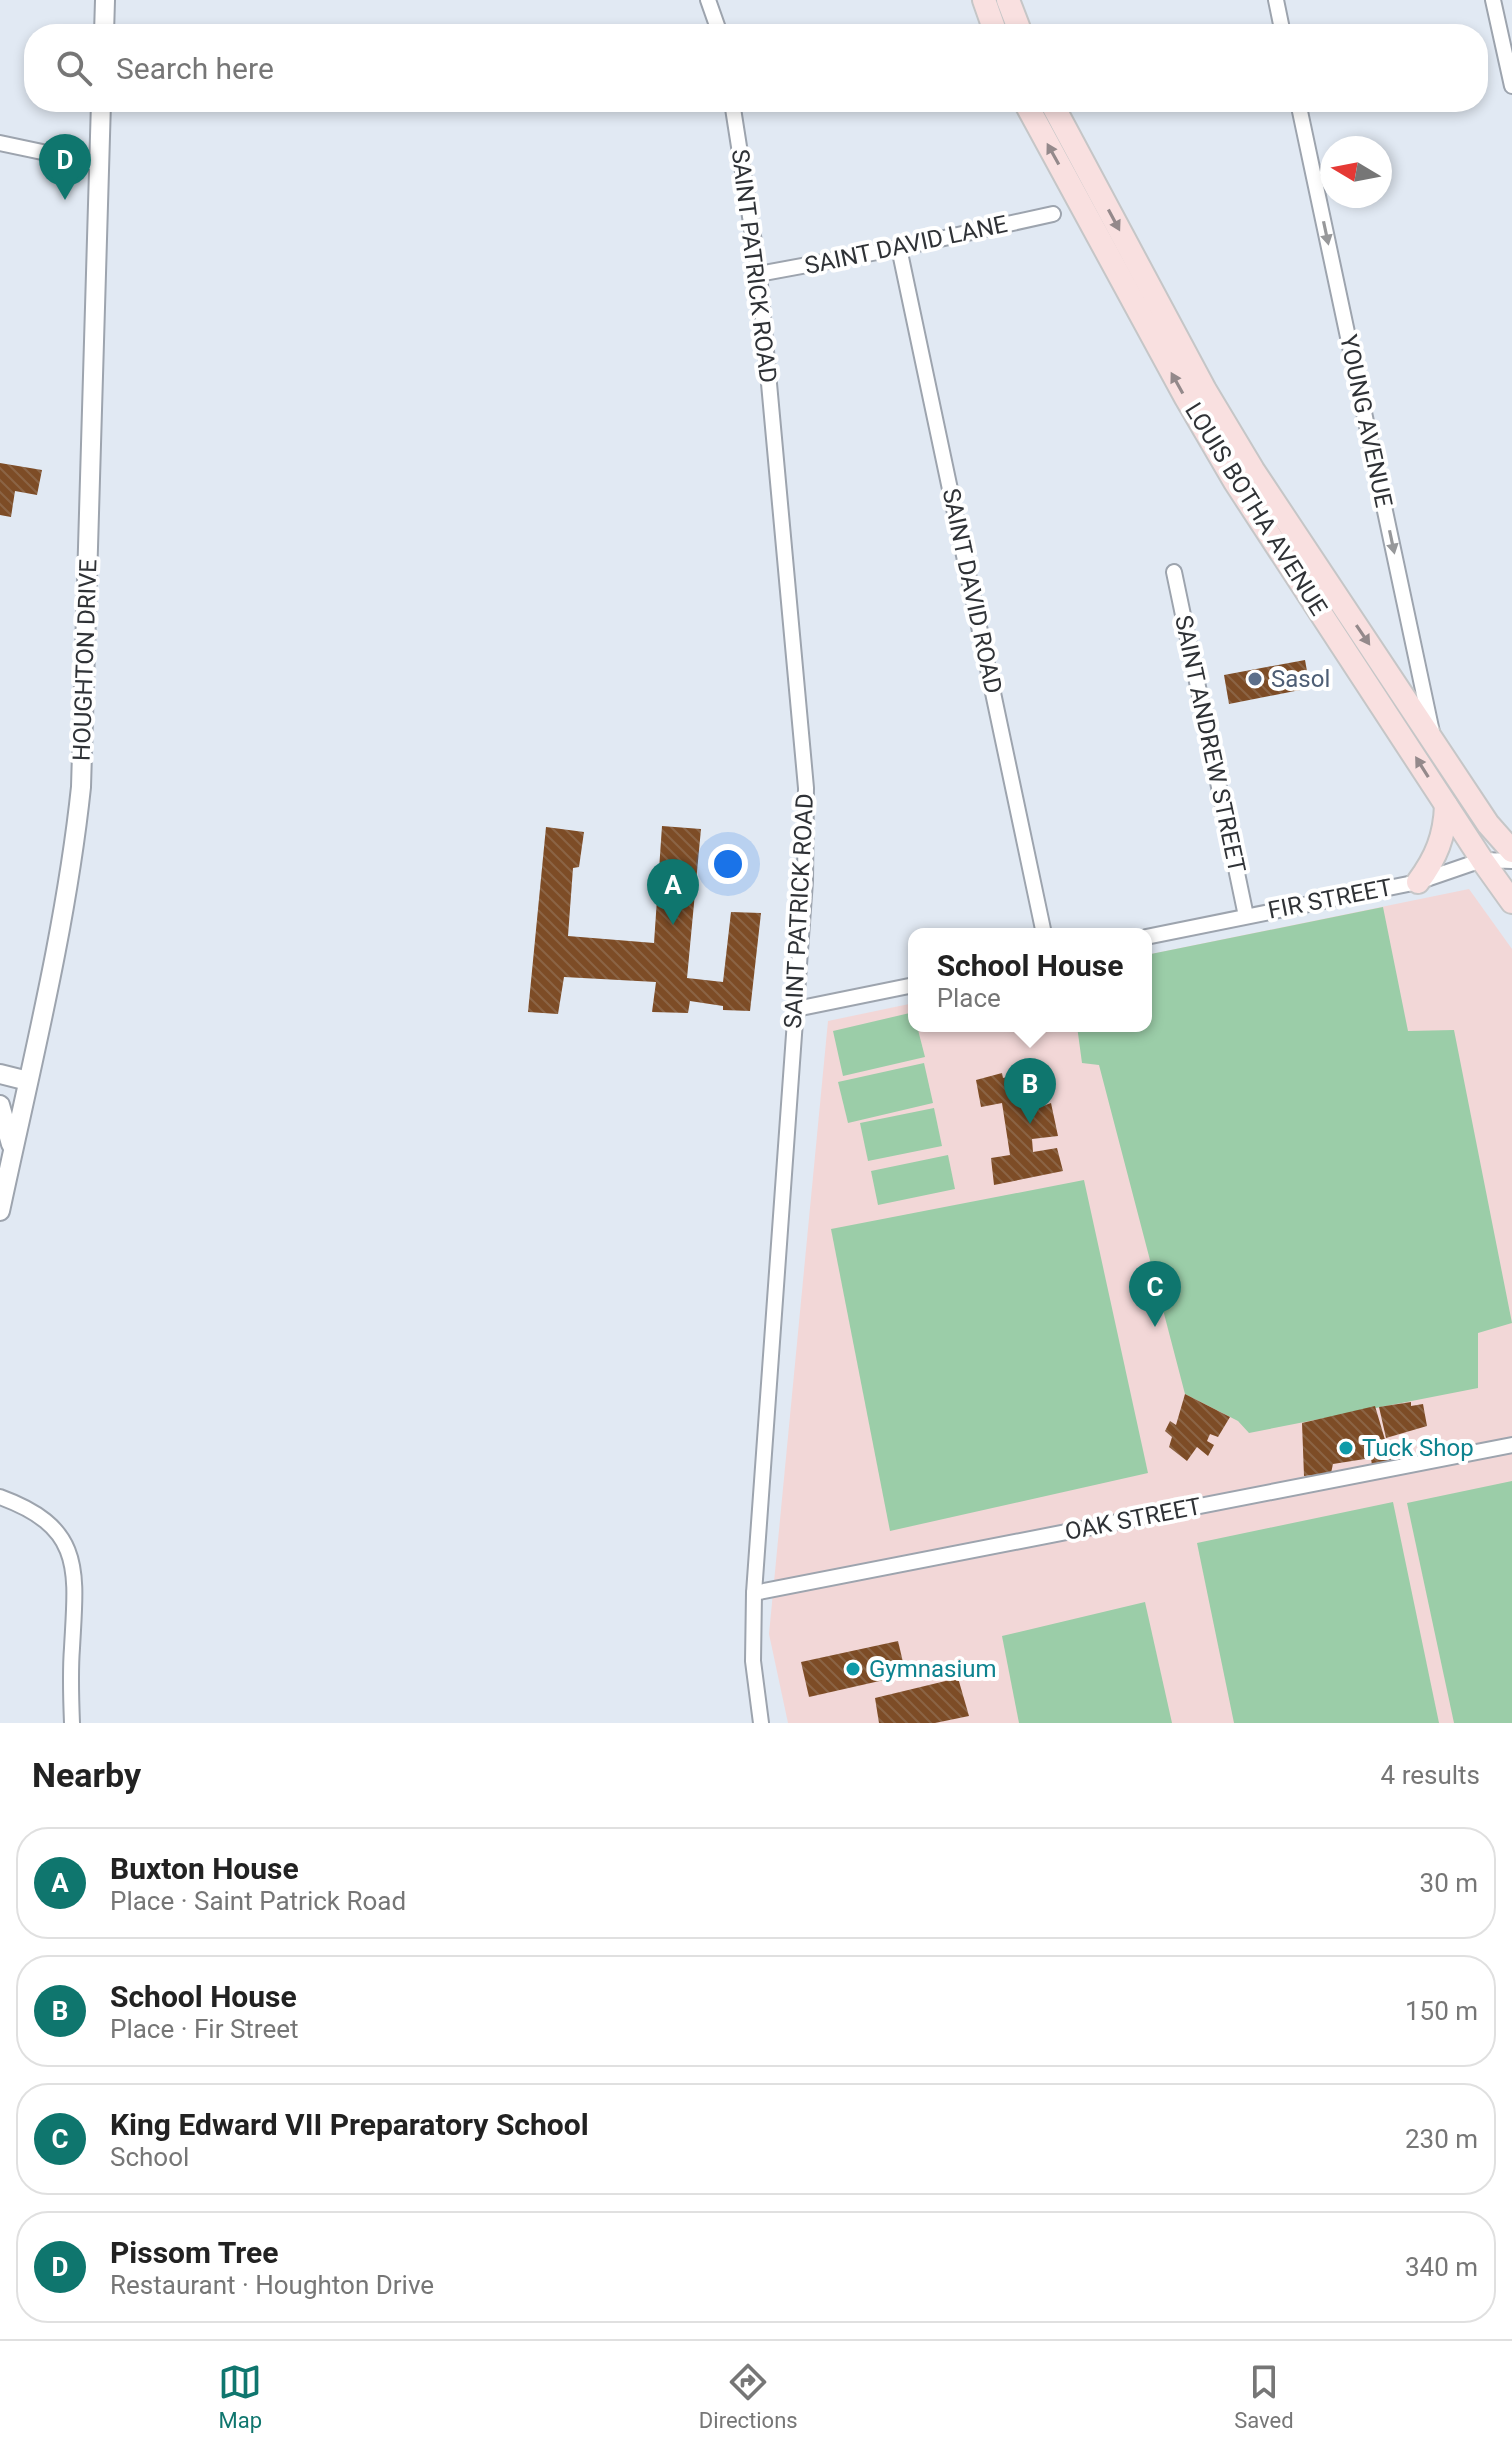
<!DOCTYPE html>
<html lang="en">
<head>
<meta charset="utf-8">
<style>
  :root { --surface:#fff; --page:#f6f6f6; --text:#222; --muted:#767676; --line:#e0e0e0; --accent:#0f766e }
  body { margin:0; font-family:Roboto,sans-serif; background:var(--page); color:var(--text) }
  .compass { position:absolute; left:1320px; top:136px; width:72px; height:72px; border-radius:50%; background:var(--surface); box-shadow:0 4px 12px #0003; rotate:280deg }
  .you { position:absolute; left:728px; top:864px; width:28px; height:28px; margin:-20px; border:6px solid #fff; border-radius:50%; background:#1a73e8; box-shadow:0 0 0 12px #1a73e833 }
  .badge { display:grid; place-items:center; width:52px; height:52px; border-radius:50%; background:var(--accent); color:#fff; font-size:26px; font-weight:700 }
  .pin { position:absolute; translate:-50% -66px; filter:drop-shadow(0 2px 4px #0008) }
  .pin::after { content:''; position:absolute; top:42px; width:28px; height:24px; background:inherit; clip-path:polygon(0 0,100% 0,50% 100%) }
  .popup { position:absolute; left:908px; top:928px; width:244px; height:104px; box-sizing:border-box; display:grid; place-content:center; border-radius:16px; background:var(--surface); filter:drop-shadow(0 2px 6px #0005); font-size:26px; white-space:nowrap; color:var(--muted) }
  .popup b { font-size:30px; color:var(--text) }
  .popup::after { content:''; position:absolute; left:50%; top:100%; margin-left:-16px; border:16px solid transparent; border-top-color:var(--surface) }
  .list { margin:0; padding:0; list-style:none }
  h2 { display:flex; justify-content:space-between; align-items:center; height:104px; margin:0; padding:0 32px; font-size:34px }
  h2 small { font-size:26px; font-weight:400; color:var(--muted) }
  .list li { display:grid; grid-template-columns:52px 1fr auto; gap:24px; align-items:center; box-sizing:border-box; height:112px; margin:0 16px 16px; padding:0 16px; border:2px solid var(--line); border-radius:32px }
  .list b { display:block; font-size:30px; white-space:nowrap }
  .list p { margin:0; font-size:26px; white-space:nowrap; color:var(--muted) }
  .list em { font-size:26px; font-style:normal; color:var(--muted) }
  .icon { flex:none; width:44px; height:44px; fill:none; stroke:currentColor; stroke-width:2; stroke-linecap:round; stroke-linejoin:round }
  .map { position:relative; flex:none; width:1512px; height:1723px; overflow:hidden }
  .search { position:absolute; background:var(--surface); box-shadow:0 4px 12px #0003; left:24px; right:24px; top:24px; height:88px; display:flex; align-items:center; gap:20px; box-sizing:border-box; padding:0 28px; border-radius:32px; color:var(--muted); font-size:30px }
  .sheet { height:616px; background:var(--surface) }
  nav { display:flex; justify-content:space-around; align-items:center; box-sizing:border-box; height:112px; border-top:2px solid var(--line); background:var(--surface); font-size:22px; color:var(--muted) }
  nav a { display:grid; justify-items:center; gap:4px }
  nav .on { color:var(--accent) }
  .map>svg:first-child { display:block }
</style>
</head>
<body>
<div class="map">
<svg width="1512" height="1723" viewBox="0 0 1512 1723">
  <defs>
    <pattern id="building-back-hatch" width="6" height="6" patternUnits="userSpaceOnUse" patternTransform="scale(2)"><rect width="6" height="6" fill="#7d4c26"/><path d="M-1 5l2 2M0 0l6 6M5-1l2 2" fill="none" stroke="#8b6445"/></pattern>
  </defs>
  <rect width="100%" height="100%" fill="#e1e9f3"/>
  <path fill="#f2d7d7" d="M1469 889 1512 949V1723H788L769 1634 828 1021 914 1003V1026H1146V955Z"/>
  <g fill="#9bcda8">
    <path d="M1383 907 1408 1031 1454 1030 1512 1323 1478 1333V1388L1249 1433 1238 1421 1185 1394 1099 1065 1082 1063 1077 1026H1146V955Z"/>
    <path d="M914 1012V1026H917L925 1057 843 1076 833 1031Z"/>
    <path d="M924 1063 933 1103 848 1123 838 1082Z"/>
    <path d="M934 1108 942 1146 868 1161 860 1123Z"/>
    <path d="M948 1155 955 1189 878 1205 871 1171Z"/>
    <path d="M1084 1180 1148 1473 890 1531 831 1229Z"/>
    <path d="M1512 1481V1723H1454L1407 1503Z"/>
    <path d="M1393 1502 1439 1723H1234L1197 1543Z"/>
    <path d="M1145 1602 1172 1723H1019L1002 1636Z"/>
  </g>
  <g fill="url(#building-back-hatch)">
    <path d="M0 463 42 470 37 495 15 491 11 517 0 515Z"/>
    <path d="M1305 660 1310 688 1229 704 1224 675Z"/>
    <path d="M662 826 701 829 687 978 723 982 731 912 761 913 750 1011 723 1010V1006L690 1001 688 1013 652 1012 656 982 564 977 558 1014 528 1012 546 827 584 832 579 867 573 868 568 936 654 943Z"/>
    <path d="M1032 1070 1035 1093 1023 1097 1027 1112 1051 1103 1058 1136 1032 1139 1033 1152 1057 1148 1063 1171 994 1185 991 1158 1010 1155 1002 1103 981 1107 976 1080 1002 1073 1003 1078Z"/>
    <path d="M1185 1394 1230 1417 1218 1437 1210 1434 1207 1441 1214 1445 1208 1456 1197 1447 1187 1461 1169 1447 1172 1437 1165 1431 1170 1421 1176 1425Z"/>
    <path d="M1411 1402V1406L1423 1404 1427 1426 1386 1438 1379 1407Z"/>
    <path d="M1375 1406 1391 1460 1372 1466 1371 1458 1333 1464 1331 1473 1304 1476 1302 1423Z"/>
    <path d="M898 1641 906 1675 809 1697 801 1662Z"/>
    <path d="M958 1678 969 1716 935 1723H879L875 1698Z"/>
  </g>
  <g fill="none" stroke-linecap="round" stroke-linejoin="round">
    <g stroke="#9da4ae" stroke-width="18">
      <g id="minor">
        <path d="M708 0 720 34"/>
        <path d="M1276 0 1283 34"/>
        <path d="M1493 0 1512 86"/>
        <path d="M732 102 759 274 806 788 805 881 754 1593 753 1661 761 1723"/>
        <path d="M1298 102 1432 732"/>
        <path d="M0 143 99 164"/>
        <path d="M899 248 1044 934"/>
        <path d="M759 274 899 248 1053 214"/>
        <path d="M1174 572 1246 916"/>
        <path d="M1146 937 1418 882 1482 860 1512 861"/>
        <path d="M796 1009 914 985"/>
        <path d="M0 1497C85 1528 76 1571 72 1648 70 1673 71 1698 72 1723"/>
        <path d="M754 1593 1512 1445"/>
      </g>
    </g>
    <g stroke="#9da4ae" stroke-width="22">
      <g id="tertiary">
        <path d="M104 34 105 0"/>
        <path d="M0 1074 28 1081"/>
        <path d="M0 1105 11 1144"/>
        <path d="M0 1211C30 1070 66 929 81 787L101 102"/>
      </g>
    </g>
    <g stroke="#c5c6c7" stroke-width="26">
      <g id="primary">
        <path d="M984 0 996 34"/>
        <path d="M1008 0 1021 34"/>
        <path d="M1025 102 1186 398 1235 482 1482 860 1512 902"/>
        <path d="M1051 102 1205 390 1253 470 1488 824 1512 851"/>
        <path d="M1418 882C1436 858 1445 836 1446 805"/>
      </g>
    </g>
    <use href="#minor" stroke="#fff" stroke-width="14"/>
    <use href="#tertiary" stroke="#fff" stroke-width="18"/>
    <use href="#primary" stroke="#f9e0e0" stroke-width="22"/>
  </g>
  <defs><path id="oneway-solid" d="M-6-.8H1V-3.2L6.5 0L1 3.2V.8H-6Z" transform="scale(2)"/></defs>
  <g fill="#94898b">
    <use href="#oneway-solid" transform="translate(1053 154) rotate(-119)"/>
    <use href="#oneway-solid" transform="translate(1114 220) rotate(62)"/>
    <use href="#oneway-solid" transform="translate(1177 383) rotate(-119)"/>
    <use href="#oneway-solid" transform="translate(1363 635) rotate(56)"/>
    <use href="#oneway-solid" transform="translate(1422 767) rotate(-122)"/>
  </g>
  <g fill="#97989a">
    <use href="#oneway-solid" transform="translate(1326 233) rotate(78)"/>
    <use href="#oneway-solid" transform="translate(1392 542) rotate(78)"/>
  </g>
  <circle fill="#5c6f8a" stroke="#fff" stroke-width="3" cx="1255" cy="679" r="8"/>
  <g fill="#0f9aa8" stroke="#fff" stroke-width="3">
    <circle cx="1346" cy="1448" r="8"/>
    <circle cx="853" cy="1669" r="8"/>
  </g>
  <g text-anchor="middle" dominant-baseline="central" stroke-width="8" stroke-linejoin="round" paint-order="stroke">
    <g font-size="24" fill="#2f3236" stroke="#fff">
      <text transform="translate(906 245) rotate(-12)">SAINT DAVID LANE</text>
      <text transform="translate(754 266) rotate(83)">SAINT PATRICK ROAD</text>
      <text transform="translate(1366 421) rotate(78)">YOUNG AVENUE</text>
      <text transform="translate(1256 509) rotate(58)">LOUIS BOTHA AVENUE</text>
      <text transform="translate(972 591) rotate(78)">SAINT DAVID ROAD</text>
      <text transform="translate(85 660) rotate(-88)">HOUGHTON DRIVE</text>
      <text transform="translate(1210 744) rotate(78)">SAINT ANDREW STREET</text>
      <text transform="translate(1330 899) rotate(-11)">FIR STREET</text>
      <text transform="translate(799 911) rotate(-87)">SAINT PATRICK ROAD</text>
      <text transform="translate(1133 1519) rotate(-11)">OAK STREET</text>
    </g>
    <g font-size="24" fill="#4e5e75" stroke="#fff" text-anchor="start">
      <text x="1271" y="679">Sasol</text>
    </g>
    <g font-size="24" fill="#0d838f" stroke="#fff" text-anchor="start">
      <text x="1362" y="1448">Tuck Shop</text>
      <text x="869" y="1669">Gymnasium</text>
    </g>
  </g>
</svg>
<svg class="compass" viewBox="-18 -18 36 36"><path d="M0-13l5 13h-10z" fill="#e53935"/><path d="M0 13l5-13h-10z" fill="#767676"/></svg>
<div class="you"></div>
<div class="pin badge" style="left:673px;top:925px">A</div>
<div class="pin badge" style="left:1030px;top:1124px">B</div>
<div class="popup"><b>School House</b>Place</div>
<div class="pin badge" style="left:1155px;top:1327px">C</div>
<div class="pin badge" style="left:65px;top:200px">D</div>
<div class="search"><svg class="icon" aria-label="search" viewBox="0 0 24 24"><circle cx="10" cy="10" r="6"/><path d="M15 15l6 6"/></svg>Search here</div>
</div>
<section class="sheet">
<h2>Nearby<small>4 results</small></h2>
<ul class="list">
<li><span class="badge">A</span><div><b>Buxton House</b><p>Place · Saint Patrick Road</p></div><em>30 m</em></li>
<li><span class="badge">B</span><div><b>School House</b><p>Place · Fir Street</p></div><em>150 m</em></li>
<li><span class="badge">C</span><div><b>King Edward VII Preparatory School</b><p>School</p></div><em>230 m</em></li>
<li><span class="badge">D</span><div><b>Pissom Tree</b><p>Restaurant · Houghton Drive</p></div><em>340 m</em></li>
</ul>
</section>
<nav>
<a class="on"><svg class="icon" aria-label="map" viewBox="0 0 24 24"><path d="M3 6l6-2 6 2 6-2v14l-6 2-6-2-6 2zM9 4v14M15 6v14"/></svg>Map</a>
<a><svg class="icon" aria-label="directions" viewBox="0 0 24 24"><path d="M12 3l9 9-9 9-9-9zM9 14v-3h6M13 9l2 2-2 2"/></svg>Directions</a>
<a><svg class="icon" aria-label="saved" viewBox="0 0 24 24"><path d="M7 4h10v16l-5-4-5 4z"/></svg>Saved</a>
</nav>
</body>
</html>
